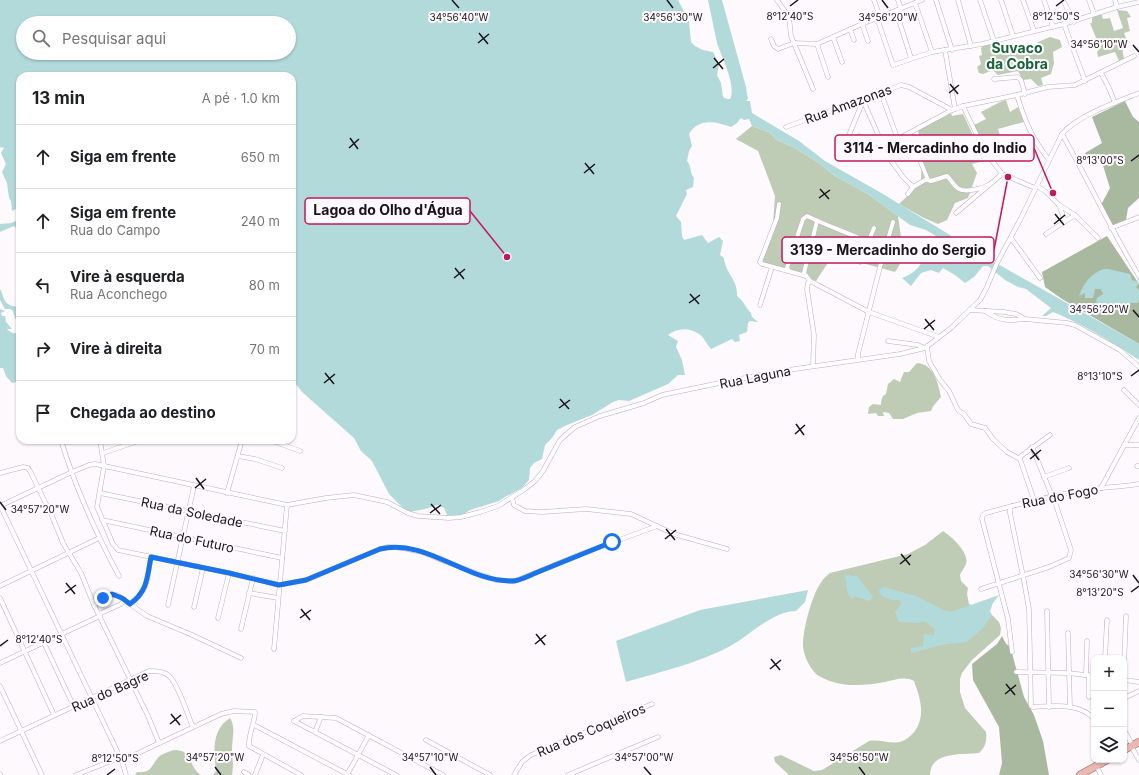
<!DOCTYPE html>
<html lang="pt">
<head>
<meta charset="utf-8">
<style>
  :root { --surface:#fff; --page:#f6f6f6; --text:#202124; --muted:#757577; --line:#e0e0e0 }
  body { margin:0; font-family:Inter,sans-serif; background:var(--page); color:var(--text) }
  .controls { position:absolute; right:12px; bottom:12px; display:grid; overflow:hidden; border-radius:8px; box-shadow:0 1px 3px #0004 }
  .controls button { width:36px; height:36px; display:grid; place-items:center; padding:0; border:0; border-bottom:1px solid var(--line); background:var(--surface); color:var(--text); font:20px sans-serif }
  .stop { position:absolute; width:12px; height:12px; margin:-9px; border:3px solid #1a73e8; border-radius:50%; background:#fff }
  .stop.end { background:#1a73e8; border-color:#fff; box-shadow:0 1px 4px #0008 }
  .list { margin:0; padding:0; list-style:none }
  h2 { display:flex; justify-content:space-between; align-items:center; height:52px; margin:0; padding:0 16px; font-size:17px }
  h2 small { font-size:13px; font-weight:400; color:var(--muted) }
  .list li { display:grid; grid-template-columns:26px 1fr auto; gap:12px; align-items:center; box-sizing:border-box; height:64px; padding:0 16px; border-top:1px solid var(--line) }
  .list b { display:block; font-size:15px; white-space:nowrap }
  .list p { margin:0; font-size:13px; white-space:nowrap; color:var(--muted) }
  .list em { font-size:13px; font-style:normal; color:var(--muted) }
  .icon { flex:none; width:22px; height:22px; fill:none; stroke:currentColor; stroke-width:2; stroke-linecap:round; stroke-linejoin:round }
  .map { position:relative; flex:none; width:1139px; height:775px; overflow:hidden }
  .search { position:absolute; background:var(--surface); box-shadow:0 1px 3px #0004; left:16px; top:16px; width:280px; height:44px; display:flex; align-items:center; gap:10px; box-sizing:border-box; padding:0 14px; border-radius:22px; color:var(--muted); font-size:15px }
  .panel { position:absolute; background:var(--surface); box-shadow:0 1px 3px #0004; left:16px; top:72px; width:280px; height:372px; border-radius:12px }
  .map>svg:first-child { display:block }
</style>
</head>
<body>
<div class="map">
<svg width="1139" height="775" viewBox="0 0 1139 775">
  <rect width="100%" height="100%" fill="#fdf9fd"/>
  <g fill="#beccb6">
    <path d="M1117 10 1127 11 1131 17 1127 18 1130 31 1124 33 1126 38 1121 41 1124 59 1119 61 1115 52 1098 57 1097 52 1100 48 1090 23H1092V18L1101 13 1103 19 1110 18 1114 31 1123 28Z"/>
    <path d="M1050 37 1060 40 1062 47 1053 52 1054 63 1051 74 1041 78 1043 85 1038 86 1031 79 1023 80 1018 71 998 75 993 70 983 74 979 73 977 67 981 64 979 56 982 55 981 48 985 44 995 42 997 47H1025L1028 50 1036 47 1038 42Z"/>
    <path d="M1006 100 1010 112 1018 107 1024 122 998 129 1000 135 983 145 974 125 986 119 981 112 1000 102Z"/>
    <path d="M951 113 952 116 963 114 985 161 972 164 977 173 968 198 955 203 947 220 938 224 924 218 899 204 921 183 922 150 918 130Z"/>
    <path d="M752 126 769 132 777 140 793 147 819 163 835 176 868 194 898 216 904 258 895 272 833 255 816 281 760 261 773 224 775 196 758 151 736 139Z"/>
    <path d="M917 363C934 364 938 383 941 397 937 402 933 405 931 411L917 413 903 419H893L889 413 883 412 884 416H878L876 413 868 414 869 407 873 404 881 405C881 400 882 396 886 394L888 384 894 379 900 382 904 372H909Z"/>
    <path d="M943 531C951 536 970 553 966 564 965 568 961 571 960 575L961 581 968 588 967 594 969 604 990 613 999 622 1001 628 1000 635 972 660 962 673 960 679V692L965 708 986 732C987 740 986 747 979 753 963 755 930 751 930 775H789L775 762 774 757 781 755 814 771 822 770 869 741C879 739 890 744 900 742 906 740 911 736 915 731 926 715 920 698 914 681 904 676 895 680 885 682 863 686 839 688 819 676 811 671 803 655 803 645 803 629 812 594 822 581 824 578 827 575 830 573L908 554 925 545Z"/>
    <path d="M230 718C236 727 232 739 232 749 232 760 234 764 232 775H213L216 771C214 751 211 730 230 718Z"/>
    <path d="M174 750C194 750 188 767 201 775H135L137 772C151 773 150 768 157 759 160 754 168 752 174 750Z"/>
  </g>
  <g fill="#a8b99f">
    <path d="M1125 101 1133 117 1139 122V198L1128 208 1126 220 1112 226 1101 205 1110 188 1100 156 1089 163 1085 153 1102 143 1092 117Z"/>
    <path d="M1107 236 1139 284V344L1062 299 1045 287 1042 272Z"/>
    <path d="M1002 636 1006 644 1010 646 1024 697 1034 715 1043 741 1049 775H999L1002 763 999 727 973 680 972 664 997 644Z"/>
  </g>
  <g fill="#b2dadb" fill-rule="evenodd">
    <path d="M0 0H678L689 21 691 42 695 46 703 50 713 52 719 64 717 75 721 83 723 97 727 99H730C737 86 721 56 717 43 714 29 711 14 708 0H722L746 87 748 99 746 101H750L752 113 799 141 825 161 883 194 989 259 1139 344V360C1111 341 1083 324 1053 312L1046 316H1042L1051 308 1026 289 1018 287 1005 280 988 266H983L974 277 965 283 955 275 943 268 939 273 931 270 921 273 911 286 902 278C919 272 923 262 928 245L940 250 947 243 926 230 910 225 868 194 835 176 819 163 793 147 777 140 769 132 752 126 749 119 744 120 741 118 737 123 731 127C716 121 698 118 689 134L692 146 689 151 687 161C692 166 689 172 694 178L693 187 686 190 687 194 676 216 681 222 682 236 684 240 702 235 708 243 719 237 723 241 720 255 724 258C725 273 738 279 737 296 744 301 745 307 751 313L752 317 758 322 750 321 748 323 747 332 739 335 740 341 735 342 732 339 711 349C707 345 704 337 699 334 689 327 677 328 668 335L678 341 676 347 682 360 685 375H678L668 384 629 401 619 400 613 402 592 415 567 425 557 430 552 438 545 445 542 459 534 463 530 468 529 480 522 488 505 497 499 501 470 510 464 514 458 516 447 515 444 508 438 505 425 509 409 512 405 510 389 494 372 461 361 451 354 438 302 392 292 379V76H20V207L12 211 11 201 9 198 7 183 2 172 6 164 1 153 4 148 0 147ZM23 23H289V53H23Z"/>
    <path d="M20 219V232L14 226 0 232V224L11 223Z"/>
    <path d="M1104 269H1108L1130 274 1132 280 1139 283 1136 287 1139 290V299L1138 303H1114L1106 307 1096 302 1097 298 1103 294 1101 289H1095L1093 298H1085V293L1079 296C1084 283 1090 274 1104 269Z"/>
    <path d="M0 290H1C5 303 6 306 20 307V310L17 311 20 316 18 319H15L13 311 10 309H5L0 300Z"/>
    <path d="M0 309 5 311 1 313 2 316H5L6 322 12 329H7C12 334 14 334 20 332V381L12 383 6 376 3 368H0Z"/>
    <path d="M844 575 857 576 873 597 869 601 855 596 852 599C843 588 849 585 844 575Z"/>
    <path d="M884 587 916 596 943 610 951 612 999 595 993 603 990 611 992 615 983 628 967 642 941 645 911 653V648L923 646 924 634 934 635 935 629 924 621 918 623 899 622 895 612 901 604 900 600H891L882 596 879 592 880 589Z"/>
    <path d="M808 590 805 602 796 611C775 611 754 631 737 642 707 661 660 672 626 682L616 641 700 610Z"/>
  </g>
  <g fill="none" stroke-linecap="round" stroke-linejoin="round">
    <g stroke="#b2dadb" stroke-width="1">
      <path d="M1135 282 1139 279"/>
      <path d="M1088 315 1099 303"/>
    </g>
    <g stroke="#bfabc1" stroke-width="5">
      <g id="minor">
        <path d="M777 0 789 17 791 36 813 89"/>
        <path d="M874 0 880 17"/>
        <path d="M898 0 901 9"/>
        <path d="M936 0 952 50"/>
        <path d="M958 0 971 46"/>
        <path d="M980 0 994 41"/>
        <path d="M1001 0 1013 36"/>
        <path d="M1023 0 1034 31"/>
        <path d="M1044 0 1053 27"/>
        <path d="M1089 0 1094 14"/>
        <path d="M1115 0 1117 7"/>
        <path d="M1064 2 1074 22"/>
        <path d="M915 3 932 52"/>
        <path d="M896 11 911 58"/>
        <path d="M789 17 805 13"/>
        <path d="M877 18 893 65 932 52 982 44 1064 24 1117 7 1139 2"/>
        <path d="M862 24 868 41"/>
        <path d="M1064 24 1085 81"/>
        <path d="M850 29 854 40"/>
        <path d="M833 37 842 62"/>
        <path d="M771 39 774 46 778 49 794 43 817 44 862 24 922 0"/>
        <path d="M817 44 828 77"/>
        <path d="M945 50 955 109"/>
        <path d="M1101 73 1109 88 1115 103"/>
        <path d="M994 79 1018 77 1021 80 1025 94"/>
        <path d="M881 93 898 140"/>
        <path d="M1017 95C1025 122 1032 138 1049 160"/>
        <path d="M862 98 887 155 903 177 913 187"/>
        <path d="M963 106 984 150 1002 174 1035 188"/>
        <path d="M786 127 901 85 909 87 952 110"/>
        <path d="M909 133 928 180 931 181 947 176C951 180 954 186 959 189 966 193 984 188 990 184"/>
        <path d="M1062 134C1089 181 1111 230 1139 276"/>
        <path d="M859 136 883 147 952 110 963 106 1017 95 1048 87 1075 85 1134 56"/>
        <path d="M840 157 863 101"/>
        <path d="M1037 186 1045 191 1059 205 1075 215 1098 238"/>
        <path d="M908 194 913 187 927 179"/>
        <path d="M779 204 777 218 760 262 762 264 806 276"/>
        <path d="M1059 205 1065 221"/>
        <path d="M956 213 1002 174"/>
        <path d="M1111 228 1139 217"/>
        <path d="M1046 234 1075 215"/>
        <path d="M1011 238 1040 278"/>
        <path d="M860 262 874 228"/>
        <path d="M789 271 787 268 803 219 807 216C828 226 848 233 868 242"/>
        <path d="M810 281 869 312 939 337"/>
        <path d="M810 281 808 283 807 289 814 335 813 366"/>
        <path d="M810 281 804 273 817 221"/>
        <path d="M760 305 772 267"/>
        <path d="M970 310 1004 312 1016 314 1025 319 1067 323 1075 325 1120 350 1139 367"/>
        <path d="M985 311C999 321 1009 321 1024 319"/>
        <path d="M888 341 918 345 925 348"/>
        <path d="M927 346 929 361 940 380 949 391 958 410 964 414 971 424 985 428 993 439 1007 452 1020 459"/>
        <path d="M858 359V354L880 267 893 222"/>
        <path d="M1124 390 1139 405"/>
        <path d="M61 440C75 487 96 533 119 576"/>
        <path d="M100 440 104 466 97 507 113 544 118 550 229 573 279 585 306 580 380 549 388 547 402 548 422 552 446 562 496 580 515 581 581 554 657 526"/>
        <path d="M270 440 300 451"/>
        <path d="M1124 445H1139"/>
        <path d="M1032 447 1052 496"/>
        <path d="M103 453 141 440"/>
        <path d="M238 456 255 459 282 468"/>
        <path d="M1020 459 1034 500"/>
        <path d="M1020 459 1021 456 1050 435"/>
        <path d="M1137 466H1139"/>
        <path d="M0 473 23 467 28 468 30 471 52 516 63 543 81 573 94 605 148 716 159 743"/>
        <path d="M1044 477 1069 468"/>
        <path d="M1101 488 1139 418"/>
        <path d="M100 493 285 531"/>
        <path d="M227 493 242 440"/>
        <path d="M512 498 514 505 525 511 542 512 586 509 631 514 674 534 727 549"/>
        <path d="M0 505 119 755 121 757 126 775"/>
        <path d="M287 505 326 498 354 495 387 502 408 513 418 516 449 518 461 517 480 512 498 506 525 489 535 481 543 471 560 440 568 433 575 427 600 416 644 403 662 395 710 385 774 372 900 354 925 348 951 328 980 300 987 287 997 263 1021 218 1062 134C1077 116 1116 102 1139 93"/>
        <path d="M0 506 72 472 89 465 95 464 287 505"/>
        <path d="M1012 506 1010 508V513L1024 581 1029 609 1031 706 1033 707C1052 706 1080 702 1094 719"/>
        <path d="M102 520 282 558"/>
        <path d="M0 586 99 538"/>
        <path d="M981 589 1049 567 1069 558 1071 550 1053 496"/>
        <path d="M249 593 278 598"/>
        <path d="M0 598 54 715"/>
        <path d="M130 604C149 591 147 577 151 557"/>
        <path d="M94 605 108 595H117L147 616 190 634 241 658"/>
        <path d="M168 605 194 486"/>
        <path d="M194 607 203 568"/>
        <path d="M1047 611 1049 707"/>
        <path d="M99 614 121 604 125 600"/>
        <path d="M218 618 229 573"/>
        <path d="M241 629 253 578"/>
        <path d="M1068 633 1070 707"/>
        <path d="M44 643 74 707"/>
        <path d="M274 649 287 505"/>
        <path d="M1012 652 1008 619 982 519 983 515 986 513C1019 504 1052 495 1086 490 1104 487 1121 487 1139 484"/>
        <path d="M1105 658 1107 620"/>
        <path d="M0 663 100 616"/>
        <path d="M1124 666 1126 616"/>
        <path d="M1016 672 1068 673 1094 676"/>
        <path d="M1086 675 1087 641"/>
        <path d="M1089 675V697"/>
        <path d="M1124 680 1139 682"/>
        <path d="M0 686 42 775"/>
        <path d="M1124 698 1139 691"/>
        <path d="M254 725 349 775"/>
        <path d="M1124 730 1133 746"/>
        <path d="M315 732 321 717"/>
        <path d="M426 740 490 775"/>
        <path d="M0 741 149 671C156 671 165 671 170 677 179 686 187 714 193 727"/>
        <path d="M1131 746 1139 760"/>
        <path d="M1096 766 1101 775"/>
        <path d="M244 772 249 775"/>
        <path d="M0 774V775"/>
        <path d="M76 775 121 757 132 756 221 714 234 711 255 712C255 723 248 735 249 746L301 775"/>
        <path d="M255 775 263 755"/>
        <path d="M347 775 369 735"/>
        <path d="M396 775 294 721 303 716 336 718 443 775"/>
        <path d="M514 775 522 762 531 755 652 704"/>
        <path d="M568 775 658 737"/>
      </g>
    </g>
    <g stroke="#98605b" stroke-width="8">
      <g id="primary">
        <path d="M1124 750 1139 742"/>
        <path d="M1080 775 1107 760"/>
      </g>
    </g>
    <use href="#minor" stroke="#fff" stroke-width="4"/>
    <use href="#primary" stroke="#eab8b2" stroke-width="7"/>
  </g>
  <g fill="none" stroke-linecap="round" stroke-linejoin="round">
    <path stroke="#1a73e8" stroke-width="5" d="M103 598 112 594 122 598 130 604C148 591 147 577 151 557L229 573 279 585 306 580 380 549C427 538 466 582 512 581 520 581 530 575 538 572 563 562 587 552 612 542"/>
  </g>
  <path fill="none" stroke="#1b131b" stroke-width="1.5" d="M452 0 459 8M667 0 673 8M882 0 888 8M790 6 798 0M1056 6 1064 0M479 33 488 44M478 43 489 34M1133 45 1139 52M714 58 723 69M713 68 724 59M950 84 958 94M949 93 959 85M350 138 358 149M349 148 359 139M1131 161 1139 155M585 163 594 174M584 173 595 164M820 189 829 199M819 198 830 190M1055 214 1064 225M1054 224 1065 215M455 268 464 279M454 278 465 269M690 294 699 304M689 303 700 295M1133 310 1139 317M925 319 934 330M924 329 935 320M325 373 334 384M1131 376 1139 370M324 383 335 374M560 399 569 409M559 408 570 400M796 424 804 435M795 434 805 425M1031 449 1039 460M1030 459 1041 450M196 478 204 489M195 488 206 479M0 502 6 510M431 504 440 514M430 513 441 505M666 529 675 540M665 539 676 530M901 554 910 565M900 564 911 555M1133 575 1139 583M66 583 75 594M1131 592 1139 586M65 593 76 585M301 609 310 620M300 618 311 610M536 634 545 645M535 644 546 635M0 646 8 640M771 659 780 670M770 669 781 660M1006 684 1015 695M1005 694 1016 685M171 714 180 725M170 724 181 715M215 767 221 775M430 767 436 775M644 767 651 775M859 767 865 775M107 775 115 769"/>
  <g text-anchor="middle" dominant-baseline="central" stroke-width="4" stroke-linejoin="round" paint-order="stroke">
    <g font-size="13" fill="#1b131b" stroke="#fdf9fd">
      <text transform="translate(848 104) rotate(-20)">Rua Amazonas</text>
      <text transform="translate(755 377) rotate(-11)">Rua Laguna</text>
      <text transform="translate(1060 496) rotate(-11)">Rua do Fogo</text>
      <text transform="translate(192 512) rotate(12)">Rua da Soledade</text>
      <text transform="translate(192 539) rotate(12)">Rua do Futuro</text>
      <text transform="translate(110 691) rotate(-24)">Rua do Bagre</text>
      <text transform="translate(591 730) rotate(-23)">Rua dos Coqueiros</text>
    </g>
    <g font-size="14" font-weight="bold" fill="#176339" stroke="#fdf9fd">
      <text x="1017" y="47">Suvaco<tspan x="1017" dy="16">da Cobra</tspan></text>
    </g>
  </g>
  <g font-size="10" text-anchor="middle" fill="#1b131b" stroke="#fdf9fd" stroke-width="4" stroke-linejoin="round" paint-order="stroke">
    <text x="790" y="20">8°12'40"S</text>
    <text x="1056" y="20">8°12'50"S</text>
    <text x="888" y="21">34°56'20"W</text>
    <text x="459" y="21">34°56'40"W</text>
    <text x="673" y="21">34°56'30"W</text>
    <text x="1099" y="48">34°56'10"W</text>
    <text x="1100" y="164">8°13'00"S</text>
    <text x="1099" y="313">34°56'20"W</text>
    <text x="1100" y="380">8°13'10"S</text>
    <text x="40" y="513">34°57'20"W</text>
    <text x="1099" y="578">34°56'30"W</text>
    <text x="1100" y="596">8°13'20"S</text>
    <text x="39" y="643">8°12'40"S</text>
    <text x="215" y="761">34°57'20"W</text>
    <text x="430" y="761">34°57'10"W</text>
    <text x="644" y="761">34°57'00"W</text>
    <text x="859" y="761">34°56'50"W</text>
    <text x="115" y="762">8°12'50"S</text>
  </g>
  <path fill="none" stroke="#c2185b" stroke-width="1.5" d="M1053 193L1034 148M507 257L470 211M1008 177L994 250"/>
  <g fill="#c2185b" stroke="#fdf9fd" stroke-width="1.5">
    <circle cx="1053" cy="193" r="4"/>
    <circle cx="507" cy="257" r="4"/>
    <circle cx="1008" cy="177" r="4"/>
  </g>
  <g fill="#fdf9fd" stroke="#c2185b" stroke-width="1.5">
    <rect x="835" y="135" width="199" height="26" rx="4"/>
    <rect x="305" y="198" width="165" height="26" rx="4"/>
    <rect x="782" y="237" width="212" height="26" rx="4"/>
  </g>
  <g font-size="14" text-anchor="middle" font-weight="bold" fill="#1b131b">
    <text x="935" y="153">3114 - Mercadinho do Indio</text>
    <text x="388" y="215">Lagoa do Olho d'Água</text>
    <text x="888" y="255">3139 - Mercadinho do Sergio</text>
  </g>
</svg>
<div class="controls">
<button>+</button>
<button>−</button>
<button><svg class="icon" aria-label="layers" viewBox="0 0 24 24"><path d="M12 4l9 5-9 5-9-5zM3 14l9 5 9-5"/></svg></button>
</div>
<div class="stop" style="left:612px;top:542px"></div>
<div class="stop end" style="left:103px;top:598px"></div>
<div class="search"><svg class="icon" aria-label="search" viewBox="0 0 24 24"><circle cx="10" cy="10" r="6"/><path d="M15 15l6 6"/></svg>Pesquisar aqui</div>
<section class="panel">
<h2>13 min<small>A pé · 1.0 km</small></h2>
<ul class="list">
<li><svg class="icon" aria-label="ahead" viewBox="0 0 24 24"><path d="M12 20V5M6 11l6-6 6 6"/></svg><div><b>Siga em frente</b></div><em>650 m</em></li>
<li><svg class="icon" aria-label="ahead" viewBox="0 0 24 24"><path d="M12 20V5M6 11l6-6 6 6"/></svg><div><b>Siga em frente</b><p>Rua do Campo</p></div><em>240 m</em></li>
<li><svg class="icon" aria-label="left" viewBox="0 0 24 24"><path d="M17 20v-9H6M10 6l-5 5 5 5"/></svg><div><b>Vire à esquerda</b><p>Rua Aconchego</p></div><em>80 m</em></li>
<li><svg class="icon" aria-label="right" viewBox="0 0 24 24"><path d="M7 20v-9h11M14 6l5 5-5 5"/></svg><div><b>Vire à direita</b></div><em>70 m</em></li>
<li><svg class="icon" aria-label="arrive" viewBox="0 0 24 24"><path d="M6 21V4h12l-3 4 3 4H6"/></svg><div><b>Chegada ao destino</b></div></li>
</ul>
</section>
</div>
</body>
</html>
